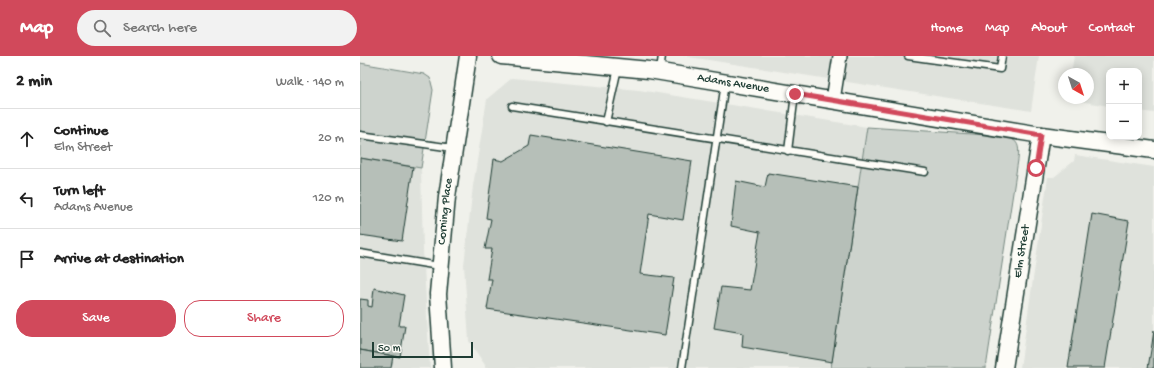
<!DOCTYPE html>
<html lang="en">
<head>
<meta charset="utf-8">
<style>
  :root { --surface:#fff; --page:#f2f2f2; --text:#222; --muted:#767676; --line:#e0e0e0; --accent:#d1495b }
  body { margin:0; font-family:"Gochi Hand",sans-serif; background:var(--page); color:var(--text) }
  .controls { position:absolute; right:12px; top:12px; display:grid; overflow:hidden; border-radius:8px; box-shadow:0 2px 10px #0003 }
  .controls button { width:36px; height:36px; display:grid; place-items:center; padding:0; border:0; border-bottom:1px solid var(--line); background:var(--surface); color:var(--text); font:20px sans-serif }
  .compass { position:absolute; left:698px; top:12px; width:36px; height:36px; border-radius:50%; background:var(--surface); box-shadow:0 2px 10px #0003; rotate:141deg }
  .scale { position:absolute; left:12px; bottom:10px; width:101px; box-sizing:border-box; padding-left:4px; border:2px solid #1f3d34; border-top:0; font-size:11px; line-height:14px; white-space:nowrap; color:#1f3d34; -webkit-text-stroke:3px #fdfcf7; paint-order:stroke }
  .stop { position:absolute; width:12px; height:12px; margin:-9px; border:3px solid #d1495b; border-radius:50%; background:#fff }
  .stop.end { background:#d1495b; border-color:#fff; box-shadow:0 1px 4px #0008 }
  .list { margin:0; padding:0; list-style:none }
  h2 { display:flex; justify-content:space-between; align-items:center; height:52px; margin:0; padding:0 16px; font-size:17px }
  h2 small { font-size:13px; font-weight:400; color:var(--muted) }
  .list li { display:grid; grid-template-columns:26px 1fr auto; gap:12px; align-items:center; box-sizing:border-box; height:60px; padding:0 16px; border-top:1px solid var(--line) }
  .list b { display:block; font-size:15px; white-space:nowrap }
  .list p { margin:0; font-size:13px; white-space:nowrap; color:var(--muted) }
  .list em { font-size:13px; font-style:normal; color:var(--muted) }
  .actions { display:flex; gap:8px; padding:12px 16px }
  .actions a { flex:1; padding:9px 0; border:1px solid var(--accent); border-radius:16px; text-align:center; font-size:14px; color:var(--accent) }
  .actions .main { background:var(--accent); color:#fff }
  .icon { flex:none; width:22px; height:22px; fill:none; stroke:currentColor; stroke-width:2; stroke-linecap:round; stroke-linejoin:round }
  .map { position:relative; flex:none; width:794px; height:312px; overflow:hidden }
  header { display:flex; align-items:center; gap:24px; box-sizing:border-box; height:56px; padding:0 20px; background:var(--accent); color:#fff }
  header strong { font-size:19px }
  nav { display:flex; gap:22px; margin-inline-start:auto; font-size:14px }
  .search { width:280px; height:36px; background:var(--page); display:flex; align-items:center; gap:10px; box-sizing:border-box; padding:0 14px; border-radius:22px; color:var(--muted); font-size:15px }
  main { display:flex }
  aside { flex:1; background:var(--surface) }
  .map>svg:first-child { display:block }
</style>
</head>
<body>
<header>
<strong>Map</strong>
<div class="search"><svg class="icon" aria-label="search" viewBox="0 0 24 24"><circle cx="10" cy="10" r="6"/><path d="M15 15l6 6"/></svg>Search here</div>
<nav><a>Home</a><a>Map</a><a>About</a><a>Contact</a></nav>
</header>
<main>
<aside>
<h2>2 min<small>Walk · 140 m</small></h2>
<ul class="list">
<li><svg class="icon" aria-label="ahead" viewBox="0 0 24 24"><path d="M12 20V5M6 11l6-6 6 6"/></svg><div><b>Continue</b><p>Elm Street</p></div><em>20 m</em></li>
<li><svg class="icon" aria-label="left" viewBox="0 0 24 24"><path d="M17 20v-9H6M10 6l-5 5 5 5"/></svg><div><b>Turn left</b><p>Adams Avenue</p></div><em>120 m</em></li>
<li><svg class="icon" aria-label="arrive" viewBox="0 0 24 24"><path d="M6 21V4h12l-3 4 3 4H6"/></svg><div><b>Arrive at destination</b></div></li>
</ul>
<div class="actions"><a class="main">Save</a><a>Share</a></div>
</aside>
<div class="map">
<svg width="794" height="312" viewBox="0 0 794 312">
  <rect width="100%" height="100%" fill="#f0f1eb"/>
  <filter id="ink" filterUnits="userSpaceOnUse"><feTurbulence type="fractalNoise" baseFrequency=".025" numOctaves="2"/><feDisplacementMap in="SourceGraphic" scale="8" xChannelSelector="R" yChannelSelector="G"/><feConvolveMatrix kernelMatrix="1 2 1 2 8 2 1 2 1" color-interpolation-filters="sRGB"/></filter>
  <g filter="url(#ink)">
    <g fill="#dfe2dc">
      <path d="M323 0H679L671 55Z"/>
      <path d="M714 0H794V57L779 55V15H749V50L707 43 728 42V18H711Z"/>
      <path d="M152 22 279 34 507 71 471 312H125V309L109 285 104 209 113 130 127 43Z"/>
      <path d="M715 99 794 111V312H660L688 121H694L714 105Z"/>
      <path d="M0 102 61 112 63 194 70 312H0Z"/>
    </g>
    <g fill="#cdd3cd" stroke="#768880">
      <path d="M0 7 64 18 70 22 73 34 61 112 0 102Z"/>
      <path d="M507 71 641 80C658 83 660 88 658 104L626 312H471Z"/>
    </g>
    <g fill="#b6bfb8" stroke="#1f3d34">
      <path d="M171 79 332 105 323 164 289 158 280 218 314 222 305 279 127 253 132 223H127L132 193H125L131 163 126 162 134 103 143 105 169 90Z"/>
      <path d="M0 102 53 111 42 185 0 179Z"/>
      <path d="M408 117 498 131 472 306 382 291 383 277 354 272 361 231 390 234 400 176 371 170 376 125 405 131Z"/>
      <path d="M732 158 769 165 745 312H708Z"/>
      <path d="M14 232 44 239 39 270H45L40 301 0 294V243L8 244V250L12 251Z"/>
      <path d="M794 274V312H788L792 288Z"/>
      <path d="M0 294 33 300 31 312H0Z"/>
    </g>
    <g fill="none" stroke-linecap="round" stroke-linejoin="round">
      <g stroke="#1f3d34" stroke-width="9">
        <g id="service">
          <path d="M548 0 640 13 642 0"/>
          <path d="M300 14 302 0"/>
          <path d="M152 50 565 116"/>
          <path d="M246 66 258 12"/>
          <path d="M0 79 93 92"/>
          <path d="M428 95 435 38"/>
          <path d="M0 197 79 210"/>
          <path d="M322 312 365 27"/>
        </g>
      </g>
      <g stroke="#1f3d34" stroke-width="16">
        <path id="minor" d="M473 44 480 0"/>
      </g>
      <g stroke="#1f3d34" stroke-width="19">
        <g id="tertiary">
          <path id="s1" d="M141 0 289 14 681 79 794 94"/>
          <path id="s2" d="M83 312 78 238 87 141 108 0"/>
          <path id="s3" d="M644 312 681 79"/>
        </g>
      </g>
      <use href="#service" stroke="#fdfcf7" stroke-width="6"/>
      <use href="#minor" stroke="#fdfcf7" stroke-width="13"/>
      <use href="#tertiary" stroke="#fdfcf7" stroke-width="16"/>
    </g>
  </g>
  <g fill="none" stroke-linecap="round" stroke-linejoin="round" filter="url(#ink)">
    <path stroke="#d1495b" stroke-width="5" d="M435 38 681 79 676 112"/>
  </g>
  <g text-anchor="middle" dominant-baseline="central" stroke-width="4" stroke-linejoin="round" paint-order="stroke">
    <g font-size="12" fill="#1f3d34" stroke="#fdfcf7">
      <text stroke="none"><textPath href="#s1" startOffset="234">Adams Avenue</textPath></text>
      <text stroke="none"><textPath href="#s2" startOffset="157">Corning Place</textPath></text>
      <text stroke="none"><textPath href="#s3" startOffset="118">Elm Street</textPath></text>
    </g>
  </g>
</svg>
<div class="controls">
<button>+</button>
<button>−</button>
</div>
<svg class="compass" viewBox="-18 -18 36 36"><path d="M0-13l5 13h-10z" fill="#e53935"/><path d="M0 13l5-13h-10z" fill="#767676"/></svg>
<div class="scale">50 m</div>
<div class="stop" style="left:676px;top:112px"></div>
<div class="stop end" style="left:435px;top:38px"></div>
</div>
</main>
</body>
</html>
